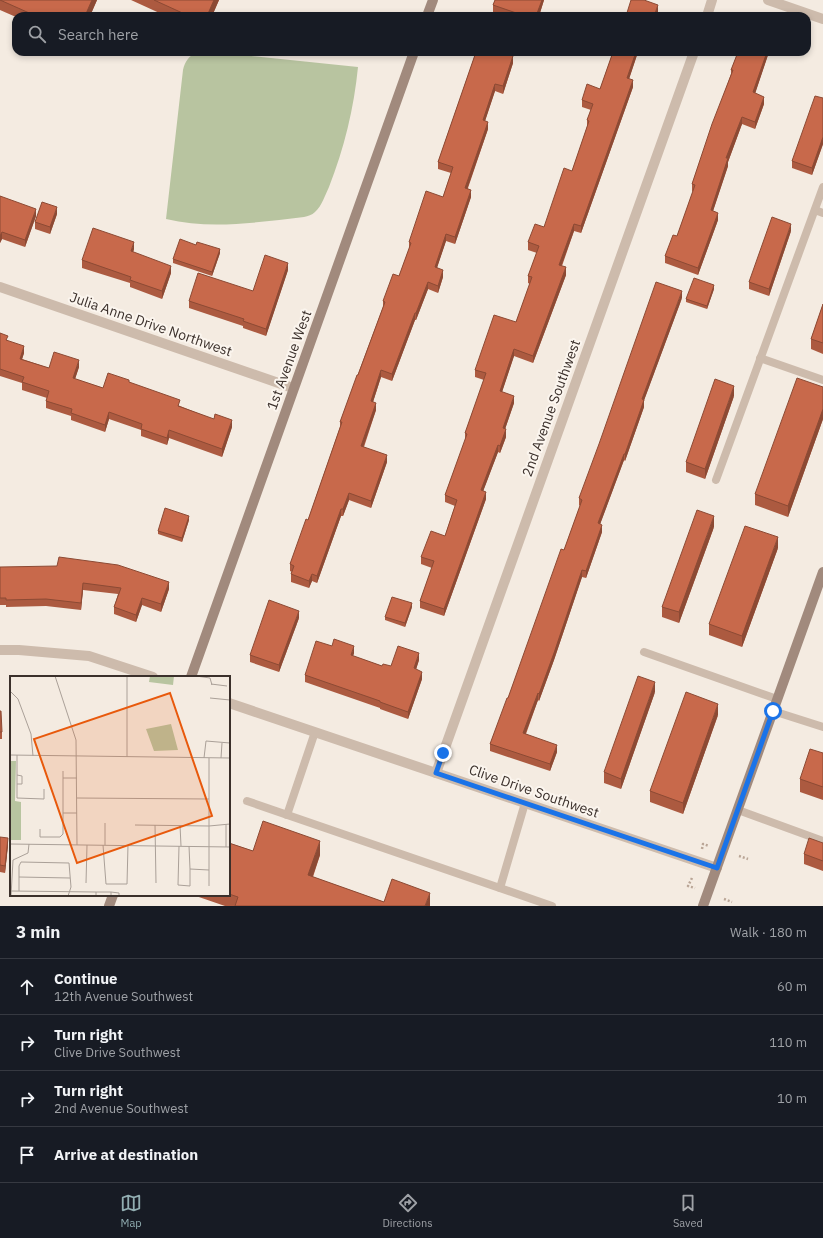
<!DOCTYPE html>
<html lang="en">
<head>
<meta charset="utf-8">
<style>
  :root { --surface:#171b24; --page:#242831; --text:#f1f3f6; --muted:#9ea1a6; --line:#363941; --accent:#92aeb2 }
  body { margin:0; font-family:"IBM Plex Sans",sans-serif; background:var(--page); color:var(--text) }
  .stop { position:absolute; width:12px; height:12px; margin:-9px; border:3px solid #1a73e8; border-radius:50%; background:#fff }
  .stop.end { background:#1a73e8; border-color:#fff; box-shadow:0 1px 4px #0008 }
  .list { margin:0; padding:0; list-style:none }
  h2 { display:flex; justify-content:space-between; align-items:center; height:52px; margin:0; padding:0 16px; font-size:17px }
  h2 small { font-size:13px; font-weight:400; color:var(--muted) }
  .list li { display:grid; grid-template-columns:26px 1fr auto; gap:12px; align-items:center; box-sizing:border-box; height:56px; padding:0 16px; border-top:1px solid var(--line) }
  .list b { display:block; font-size:15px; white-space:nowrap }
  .list p { margin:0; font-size:13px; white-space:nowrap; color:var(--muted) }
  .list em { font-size:13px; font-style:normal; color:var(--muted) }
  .icon { flex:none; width:22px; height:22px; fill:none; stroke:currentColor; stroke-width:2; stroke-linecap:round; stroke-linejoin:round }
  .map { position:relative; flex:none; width:823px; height:906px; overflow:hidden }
  .search { position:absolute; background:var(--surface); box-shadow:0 2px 6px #0003; left:12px; right:12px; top:12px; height:44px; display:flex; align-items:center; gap:10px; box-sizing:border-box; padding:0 14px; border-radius:12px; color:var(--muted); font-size:15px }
  .sheet { height:276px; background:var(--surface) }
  nav { display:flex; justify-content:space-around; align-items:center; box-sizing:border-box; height:56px; border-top:1px solid var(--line); background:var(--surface); font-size:11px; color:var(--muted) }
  nav a { display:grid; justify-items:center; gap:2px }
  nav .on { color:var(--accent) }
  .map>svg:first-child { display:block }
</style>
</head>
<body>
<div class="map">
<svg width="823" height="906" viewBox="0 0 823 906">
  <rect width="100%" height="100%" fill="#f4ebe1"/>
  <path fill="#b8c4a0" d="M197 52H213L358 67C354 108 344 149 329 187 325 195 322 206 315 212 312 215 308 216 304 217 259 222 211 230 166 219L183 70C185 61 189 56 197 52Z"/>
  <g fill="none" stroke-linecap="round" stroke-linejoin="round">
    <g stroke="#b9a596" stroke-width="2.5" stroke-dasharray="2 2" stroke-linecap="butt">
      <path d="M702 849 703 844 709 846"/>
      <path d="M739 856 748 859"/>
      <path d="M692 878 688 886 695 888"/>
      <path d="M724 899 732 902"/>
    </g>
    <g stroke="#cdbbac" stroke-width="8">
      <path d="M815 210 823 213"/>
      <path d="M760 358 823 380"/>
      <path d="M716 480 823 187"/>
      <path d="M644 652 777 699"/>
      <path d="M773 711 823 727"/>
      <path d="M247 801 552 906"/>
      <path d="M738 810 823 841"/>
      <path d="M287 815 315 732"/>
      <path d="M500 888 525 803"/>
    </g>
    <g stroke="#cdbbac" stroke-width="10">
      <path d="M768 0 823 19"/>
      <path d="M707 16 712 0"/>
      <path d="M0 287 293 388"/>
      <path d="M0 650H19L89 656 153 677"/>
      <path d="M229 703 717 868"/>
      <path d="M436 773 694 52"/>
    </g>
    <g stroke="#a18a7d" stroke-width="10">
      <path d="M427 16 433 0"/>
      <path d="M191 677 414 52"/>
      <path d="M109 906 113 895"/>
      <path d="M703 906 823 572"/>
    </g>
  </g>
  <g fill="#ac5a40">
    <path d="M0 0H97L90 16H16V17L0 10Z"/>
    <path d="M131 0H219L212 16H166Z"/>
    <path d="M495 0H544L539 16H504L493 12V5Z"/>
    <path d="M476 52H510L509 55 513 63 503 94 495 91 485 121 488 129 468 188 471 197 455 244 446 241 437 267 443 277 438 293 428 289 416 320H415L392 381 381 377 373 402 376 410 364 447 387 462 371 508 349 500 343 516H341L317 583 312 581 309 588 291 582V574L292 572 290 571V564L308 520 340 427V422L383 307V301L399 276 409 249V242L443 197 451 173 438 169V162Z"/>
    <path d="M613 52H644L643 54 638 52 629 79 633 87 581 233 574 231 562 266 566 275 533 363 514 356 502 392 514 403 505 429 506 437 500 453 498 452 483 491 486 499 444 616 420 608V601L432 568 421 564V557L445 536 455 506 445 502V495L465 441V433L484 380 475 377V370L516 322 530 284 528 283V276L537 253 528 250V242L544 227 572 171 587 127V120L591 110 582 107V100L600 89Z"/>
    <path d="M738 52H769L755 93 764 104 755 129 742 124 728 162V166L713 211 718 220 698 275 665 263V256L677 236 693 192 692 191V184L731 74V70Z"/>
    <path d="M823 98V144L812 175 792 168V161Z"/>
    <path d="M0 196 36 216 25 247 2 239 0 243Z"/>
    <path d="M57 214 50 234 35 229V222Z"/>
    <path d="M791 231 769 296 749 289V282Z"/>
    <path d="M134 249 133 252 171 273 162 299 130 287V283L82 268V260Z"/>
    <path d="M220 253 212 276 173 263V259Z"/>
    <path d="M288 270 266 336 243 328V326L189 308V301L253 291Z"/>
    <path d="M714 289 707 309 686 302V299Z"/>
    <path d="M682 298 644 400V407L625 461 624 460 600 524 602 532 586 578 582 577 554 660 539 701 538 700 526 734 557 752 550 771 490 751V744L508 698 564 550 580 506 579 505V498Z"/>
    <path d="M823 304V354L811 349V339Z"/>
    <path d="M0 333 8 341 24 353 22 359 49 368 79 367 75 379 103 388 129 382 180 406 232 427 222 457 169 438 167 445 141 436V430L109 419 105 432 71 420V416L46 408V401L47 398 22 390V383L0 376Z"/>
    <path d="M823 387V419L788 517 755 505V494Z"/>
    <path d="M734 396 705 479 686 472V462Z"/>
    <path d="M189 520 182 542 158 534V531Z"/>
    <path d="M714 527 679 623 662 617V607Z"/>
    <path d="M778 548 742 647 709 635V624Z"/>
    <path d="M0 567 169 589 161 612 142 605 136 622 114 614V607L118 594 83 590 81 610 46 606 6 607V605H0Z"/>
    <path d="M412 607 405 627 385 620V617Z"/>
    <path d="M299 618 279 672 250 662V655Z"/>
    <path d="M332 646 354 653 353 656 382 666H391L419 660 416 669 422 679 408 719 380 709V708L305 682V675Z"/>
    <path d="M655 692 621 789 604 783V772Z"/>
    <path d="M0 711 2 732V739H0Z"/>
    <path d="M718 715 683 814 650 802V791Z"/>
    <path d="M823 753V800L800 792V779Z"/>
    <path d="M0 837 8 845 5 873 0 872Z"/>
    <path d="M229 843 253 851 320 855 313 877 384 902 430 906H225L193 895H229Z"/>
    <path d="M823 843V871L804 864V854Z"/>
  </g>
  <g fill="#8c4a34">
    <path d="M92 0H97L90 16H85Z"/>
    <path d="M214 0H219L212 16H207Z"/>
    <path d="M542 0H544L539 16H536Z"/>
    <path d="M658 5V12L657 16H654Z"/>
    <path d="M508 52H510L507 61V54Z"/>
    <path d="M636 52H638L627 85V78Z"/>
    <path d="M767 52H769L753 100V92Z"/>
    <path d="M513 56V63L503 94V86Z"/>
    <path d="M633 80V87L581 233V226Z"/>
    <path d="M495 84V91L483 127V120Z"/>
    <path d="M764 97V104L755 129V122Z"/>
    <path d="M742 117V124L728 162V166L711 217V210L726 158Z"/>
    <path d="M488 122V129L465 195V188Z"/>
    <path d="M823 137V144L812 175V168Z"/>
    <path d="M471 190V197L455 244V237Z"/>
    <path d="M57 207V214L50 234V227Z"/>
    <path d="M36 209V216L25 247V240Z"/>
    <path d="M718 213V220L698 275V268Z"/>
    <path d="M574 224V231L559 272V265Z"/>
    <path d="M791 224V231L769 296V289Z"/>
    <path d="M2 232V239L0 243V236Z"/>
    <path d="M446 234V241L435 274V267Z"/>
    <path d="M134 242V249L131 259V251Z"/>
    <path d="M220 249V253L212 276V272Z"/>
    <path d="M288 263V270L266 336V329Z"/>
    <path d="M171 266V273L162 299V291Z"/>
    <path d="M566 267V275L533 363V356Z"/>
    <path d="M443 270V277L438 293V286Z"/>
    <path d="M428 282V289L416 320V313Z"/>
    <path d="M714 285V289L707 309V306Z"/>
    <path d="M682 291V298L642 406V399Z"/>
    <path d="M415 313V320L392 381V374Z"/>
    <path d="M24 346V353L20 366V359Z"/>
    <path d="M514 349V356L500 398V391Z"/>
    <path d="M79 360V367L73 385V378Z"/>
    <path d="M381 370V377L371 408V401Z"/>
    <path d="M734 386V396L705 479V469Z"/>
    <path d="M514 396V403L503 435V428Z"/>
    <path d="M644 400V407L625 461V454Z"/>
    <path d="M376 403V410L361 453V446Z"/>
    <path d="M823 409V419L788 517V506Z"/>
    <path d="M109 412V419L105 432V425Z"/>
    <path d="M232 420V427L222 457V449Z"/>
    <path d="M506 429V437L500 453V446Z"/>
    <path d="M169 430V438L167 445V438Z"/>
    <path d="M498 445V452L481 497V490Z"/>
    <path d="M624 454V460L598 530V523Z"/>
    <path d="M387 455V462L371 508V501Z"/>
    <path d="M486 492V499L444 616V609Z"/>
    <path d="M349 493V500L343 516V509Z"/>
    <path d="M341 509V516L317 583V576Z"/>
    <path d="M189 516V520L182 542V538Z"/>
    <path d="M714 516V527L679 623V612Z"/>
    <path d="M602 525V532L586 578V571Z"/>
    <path d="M778 537V548L742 647V636Z"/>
    <path d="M582 570V577L554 660 539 701V694Z"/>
    <path d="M312 574V581L309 588V581Z"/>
    <path d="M169 582V589L161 612V604Z"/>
    <path d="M83 583V590L81 610V603Z"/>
    <path d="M142 598V605L136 622V615Z"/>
    <path d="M412 603V607L405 627V623Z"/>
    <path d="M299 611V618L279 672V665Z"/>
    <path d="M354 646V653L351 662V655Z"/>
    <path d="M419 653V660L414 676V668Z"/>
    <path d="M422 672V679L408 719V712Z"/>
    <path d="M655 682V692L621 789V779Z"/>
    <path d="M538 693V700L523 740V733Z"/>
    <path d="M718 704V715L683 814V803Z"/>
    <path d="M557 745V752L550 771V764Z"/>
    <path d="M8 838V845L5 873V866Z"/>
    <path d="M320 841V855L308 889V875Z"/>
    <path d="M430 893V906H425Z"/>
  </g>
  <g fill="#c8694b" stroke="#8c4a34">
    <path d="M0 0H92L85 16H36Z"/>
    <path d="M154 0H214L207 16H189Z"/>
    <path d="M495 0H542L536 16H525L493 5Z"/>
    <path d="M631 0H644L658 5 654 16H626Z"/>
    <path d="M476 52H508L507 54 513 56 503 86 495 84 483 120 488 122 465 188 471 190 455 237 446 234 435 267 443 270 438 286 428 282 416 313H415L392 374 381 370 371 401 376 403 361 446 387 455 371 501 349 493 343 509H341L317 576 312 574 309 581 291 574 294 566 290 564 306 519 308 520 342 422H340L357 375H358L385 302 383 301 393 274 399 276 411 243 409 242 426 191 443 197 453 167 438 162Z"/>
    <path d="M613 52H636L627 78 633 80 581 226 574 224 559 265 566 267 533 356 514 349 500 391 514 396 503 428 506 429 500 446 498 445 481 490 486 492 444 609 420 601 434 561 421 557 431 531 445 536 457 500 445 495 467 434 465 433 486 373 475 370 494 315 516 322 532 277 528 276 539 246 528 242 535 224 544 227 564 168 572 171 589 121 587 120 593 104 582 100 587 84 600 89Z"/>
    <path d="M738 52H767L753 92 764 97 755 122 742 117 726 158H728L711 210 718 213 698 268 665 256 673 235 677 236 695 185 692 184 712 124 733 70H731Z"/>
    <path d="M815 96 823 98V137L812 168 792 161Z"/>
    <path d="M0 196 36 209 25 240 2 232 0 236Z"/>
    <path d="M42 202 57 207 50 227 35 222Z"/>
    <path d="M772 217 791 224 769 289 749 282Z"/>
    <path d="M93 228 134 242 131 251 171 266 162 291 130 280 131 277 82 260Z"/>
    <path d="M180 239 196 245 197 242 220 249 212 272 173 259Z"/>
    <path d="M265 255 288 263 266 329 243 321 244 319 189 301 198 273 253 291Z"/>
    <path d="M694 278 714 285 707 306 686 299Z"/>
    <path d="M656 282 682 291 642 399 644 400 625 454H624L598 523 602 525 586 571 582 570 554 653 539 694 538 693 523 733 557 745 550 764 490 744 507 698H508L561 549 564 550 582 500 579 498 599 444Z"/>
    <path d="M823 304V343L811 339Z"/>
    <path d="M0 333 8 336 6 340 24 346 20 359 49 368 54 352 79 360 73 378 103 388 108 373 129 380V382L180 400 178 406 214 419 215 414 232 420 222 449 169 430 167 438 141 429 142 424 109 412 105 425 71 413 72 409 46 401 49 391 22 382 24 377 0 369Z"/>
    <path d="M797 378 823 387V409L788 506 755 494Z"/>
    <path d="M715 379 734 386 705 469 686 462Z"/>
    <path d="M165 508 189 516 182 538 158 531Z"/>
    <path d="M697 510 714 516 679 612 662 607Z"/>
    <path d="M745 526 778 537 742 636 709 624Z"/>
    <path d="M59 557 118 565 169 582 161 604 142 598 136 615 114 607 121 588 83 583 81 603 46 599 6 600V598H0V567L57 566Z"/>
    <path d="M392 597 412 603 405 623 385 617Z"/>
    <path d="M269 600 299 611 279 665 250 655Z"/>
    <path d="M334 639 354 646 351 655 382 666 383 664 391 666 398 646 419 653 414 668 422 672 408 712 380 702V701L305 675 316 641 332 646Z"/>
    <path d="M638 676 655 682 621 779 604 772Z"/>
    <path d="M686 692 718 704 683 803 650 791Z"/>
    <path d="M0 711H1L2 732H0Z"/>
    <path d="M810 749 823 753V787L800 779Z"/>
    <path d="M263 821 320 841 308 875 384 902 392 879 430 893 425 906H235L238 897 229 894V843L253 851Z"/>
    <path d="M0 837 8 838 5 866 0 865Z"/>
    <path d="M809 838 823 843V861L804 854Z"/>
  </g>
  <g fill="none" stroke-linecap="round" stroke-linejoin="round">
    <path stroke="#1a73e8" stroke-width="5" d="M443 753 436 773 717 868 773 711"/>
  </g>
  <g text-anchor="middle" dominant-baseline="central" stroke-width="4" stroke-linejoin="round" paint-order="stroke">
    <g font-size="14" fill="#3b302b" stroke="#fbf5ee">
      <text transform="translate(151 324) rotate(19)">Julia Anne Drive Northwest</text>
      <text transform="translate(289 360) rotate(-70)">1st Avenue West</text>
      <text transform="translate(551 408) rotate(-70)">2nd Avenue Southwest</text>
      <text transform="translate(534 791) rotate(19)">Clive Drive Southwest</text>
    </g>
  </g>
  <g transform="translate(10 676)">
    <rect width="220" height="220" fill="#f4ebe1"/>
    <path d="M140 0H164L163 9 139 6ZM161 48 168 74 144 75 136 53ZM1 85H6L5 125 11 126V164H0Z" fill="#b8c4a0"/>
    <path fill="none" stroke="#aaa098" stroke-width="1" d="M45 0 66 64 67 169M186 0 200 2 202 9M201 8 217 10M0 15 8 23 21 58 23 80M200 22 220 24M0 79 220 82M7 79V122L34 123V113M117 81V0M194 82 196 65 220 67M211 82 212 67M7 99 12 100V108H7M53 102H67M67 122 199 123M53 137H67M125 149 199 150 220 148M145 149 146 207M170 149 171 170M30 153V161H50L53 158V95M0 168 220 171M93 169 96 208H117L118 169M95 169V147M169 170 168 209 180 210V193M179 170 180 193 199 194M216 171V148M9 201 60 202M76 207 77 169M199 210V82M1 215 86 216V220M9 215V190L11 186 59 187 61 211 58 220M86 216H101M1 220 3 184 18 177 19 168M101 220V216L109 217V220"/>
    <path fill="#e8590c" fill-opacity="0.15" stroke="#e8590c" stroke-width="2" d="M160 17 202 140 67 187 24 63Z"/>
    <rect width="220" height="220" fill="none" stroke="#3b302b" stroke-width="2"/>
  </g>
</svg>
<div class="stop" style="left:773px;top:711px"></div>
<div class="stop end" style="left:443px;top:753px"></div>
<div class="search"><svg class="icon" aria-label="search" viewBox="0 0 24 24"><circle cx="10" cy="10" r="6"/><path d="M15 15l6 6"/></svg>Search here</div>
</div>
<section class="sheet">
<h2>3 min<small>Walk · 180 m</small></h2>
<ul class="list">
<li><svg class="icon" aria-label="ahead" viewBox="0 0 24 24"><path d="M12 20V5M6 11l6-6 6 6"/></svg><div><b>Continue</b><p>12th Avenue Southwest</p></div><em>60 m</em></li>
<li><svg class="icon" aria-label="right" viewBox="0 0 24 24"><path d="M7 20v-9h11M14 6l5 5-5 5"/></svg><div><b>Turn right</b><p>Clive Drive Southwest</p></div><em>110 m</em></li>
<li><svg class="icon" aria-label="right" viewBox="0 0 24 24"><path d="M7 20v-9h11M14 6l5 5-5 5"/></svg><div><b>Turn right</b><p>2nd Avenue Southwest</p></div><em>10 m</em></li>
<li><svg class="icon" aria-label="arrive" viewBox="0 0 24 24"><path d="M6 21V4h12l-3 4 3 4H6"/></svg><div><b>Arrive at destination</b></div></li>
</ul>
</section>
<nav>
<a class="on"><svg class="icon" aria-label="map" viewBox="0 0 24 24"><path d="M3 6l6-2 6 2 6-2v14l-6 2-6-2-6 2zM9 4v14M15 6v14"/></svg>Map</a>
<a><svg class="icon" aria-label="directions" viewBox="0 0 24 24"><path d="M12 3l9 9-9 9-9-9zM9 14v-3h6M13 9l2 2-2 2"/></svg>Directions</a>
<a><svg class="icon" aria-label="saved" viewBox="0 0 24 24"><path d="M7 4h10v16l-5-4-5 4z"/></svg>Saved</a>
</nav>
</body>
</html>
